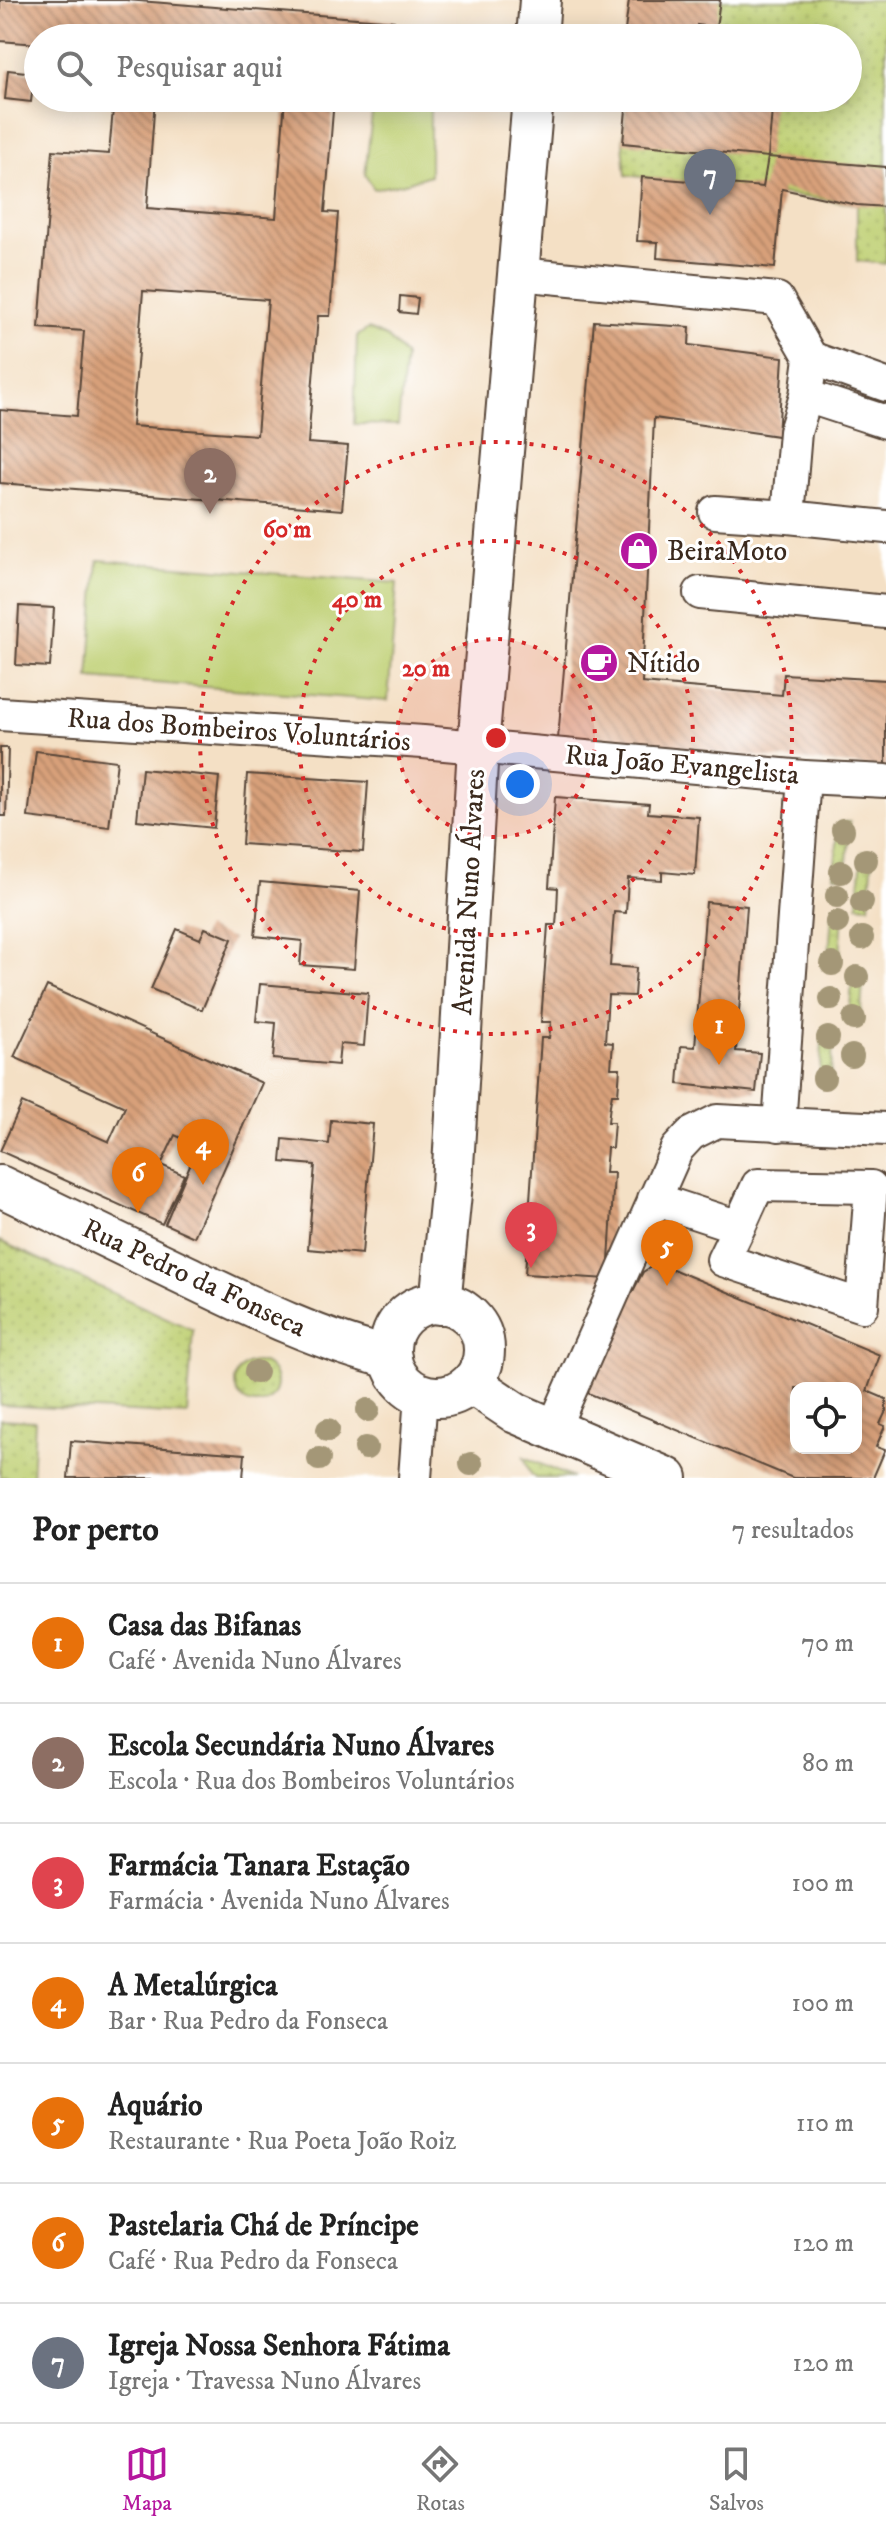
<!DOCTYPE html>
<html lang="pt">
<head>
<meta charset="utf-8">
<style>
  :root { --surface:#fff; --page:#f2f2f2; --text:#222; --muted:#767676; --line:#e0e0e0; --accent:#b5179e }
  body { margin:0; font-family:"IM FELL DW Pica",serif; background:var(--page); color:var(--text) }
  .controls { position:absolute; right:24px; bottom:24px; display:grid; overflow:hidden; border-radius:16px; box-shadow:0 4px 20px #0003 }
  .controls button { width:72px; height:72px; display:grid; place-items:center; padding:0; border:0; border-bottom:2px solid var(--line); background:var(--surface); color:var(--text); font:40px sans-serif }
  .you { position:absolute; left:520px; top:784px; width:28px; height:28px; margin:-20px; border:6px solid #fff; border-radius:50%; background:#1a73e8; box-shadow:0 0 0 12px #1a73e833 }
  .badge { display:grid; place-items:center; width:52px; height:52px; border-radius:50%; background:var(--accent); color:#fff; font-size:26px; font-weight:700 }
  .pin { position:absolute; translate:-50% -66px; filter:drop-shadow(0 2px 4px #0008) }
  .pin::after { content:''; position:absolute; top:42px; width:28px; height:24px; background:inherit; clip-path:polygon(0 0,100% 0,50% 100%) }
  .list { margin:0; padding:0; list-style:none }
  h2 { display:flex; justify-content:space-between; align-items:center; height:104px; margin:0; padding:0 32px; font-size:34px }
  h2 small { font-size:26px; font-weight:400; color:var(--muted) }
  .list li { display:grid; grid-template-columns:52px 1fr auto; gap:24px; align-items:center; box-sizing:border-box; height:120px; padding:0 32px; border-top:2px solid var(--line) }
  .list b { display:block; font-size:30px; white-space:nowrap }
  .list p { margin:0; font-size:26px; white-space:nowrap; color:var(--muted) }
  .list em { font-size:26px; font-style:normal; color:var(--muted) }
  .icon { flex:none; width:44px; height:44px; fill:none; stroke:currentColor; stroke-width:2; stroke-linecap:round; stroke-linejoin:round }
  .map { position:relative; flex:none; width:886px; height:1478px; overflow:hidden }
  .search { position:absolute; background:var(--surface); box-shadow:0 4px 20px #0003; left:24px; right:24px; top:24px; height:88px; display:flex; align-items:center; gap:20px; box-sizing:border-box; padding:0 28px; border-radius:44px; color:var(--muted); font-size:30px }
  .sheet { height:944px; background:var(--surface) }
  nav { display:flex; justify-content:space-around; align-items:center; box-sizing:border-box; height:112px; border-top:2px solid var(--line); background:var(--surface); font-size:22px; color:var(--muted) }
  nav a { display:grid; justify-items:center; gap:4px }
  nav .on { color:var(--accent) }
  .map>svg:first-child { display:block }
</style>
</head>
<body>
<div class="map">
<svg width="886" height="1478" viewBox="0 0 886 1478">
  <defs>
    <pattern id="grass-dots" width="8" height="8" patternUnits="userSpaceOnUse" patternTransform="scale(2)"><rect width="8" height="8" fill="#becf71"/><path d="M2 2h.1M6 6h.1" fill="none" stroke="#a4b261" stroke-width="1.8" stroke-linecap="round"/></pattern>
    <pattern id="building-back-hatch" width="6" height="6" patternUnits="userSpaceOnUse" patternTransform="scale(2)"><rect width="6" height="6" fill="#d8a07a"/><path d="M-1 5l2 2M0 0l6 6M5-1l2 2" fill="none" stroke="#b08363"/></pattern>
  </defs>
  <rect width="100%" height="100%" fill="#fff"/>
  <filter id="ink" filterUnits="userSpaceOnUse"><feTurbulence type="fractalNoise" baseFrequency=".0125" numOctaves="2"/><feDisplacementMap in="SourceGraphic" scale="16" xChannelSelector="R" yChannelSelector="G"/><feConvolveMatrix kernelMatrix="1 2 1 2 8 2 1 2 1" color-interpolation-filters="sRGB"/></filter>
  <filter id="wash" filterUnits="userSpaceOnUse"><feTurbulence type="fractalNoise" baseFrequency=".006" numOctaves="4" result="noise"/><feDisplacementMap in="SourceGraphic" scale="32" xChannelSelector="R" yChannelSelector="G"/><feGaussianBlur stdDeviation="1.8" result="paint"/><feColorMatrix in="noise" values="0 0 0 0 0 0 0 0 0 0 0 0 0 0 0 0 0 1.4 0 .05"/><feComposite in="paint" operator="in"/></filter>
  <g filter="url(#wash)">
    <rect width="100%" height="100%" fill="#f4e0c5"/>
    <g fill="url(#grass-dots)" stroke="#7c7c48" stroke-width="2">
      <path d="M633 0H886V264L857 261V204L626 175 623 143 627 98H848V38H632Z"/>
      <path d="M839 822H850L846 875H834Z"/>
      <path d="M862 852 873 853 869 906 858 905Z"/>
      <path d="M832 914 843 915 839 968 828 967Z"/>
      <path d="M853 968 864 970 860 1023 849 1021Z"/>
      <path d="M823 1031 834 1032 830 1085 819 1084Z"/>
      <path d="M0 1241 193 1330 187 1415 0 1405Z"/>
      <circle cx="256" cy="1383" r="21"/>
      <path d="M0 1419 35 1421 32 1478H0Z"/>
      <path d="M524 1457 573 1478H536L531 1474Z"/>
    </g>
    <g fill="#becf71" stroke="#7c7c48" stroke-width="2">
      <path d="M374 98 430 99V175L405 183 374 189 365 175Z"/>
      <path d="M368 329 388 338 405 356 398 425 354 424 357 336Z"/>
      <path d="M98 560 397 583 388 701 89 678Z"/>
    </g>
    <g id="blocks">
      <g fill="url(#building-back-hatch)" fill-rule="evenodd">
        <path d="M0 0H126L394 21 392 38H38V44L0 41Z"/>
        <path d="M629 0H720L716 28 697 25 696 38H624Z"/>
        <path d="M8 70 34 73 31 102 5 99Z"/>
        <path d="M114 98H155L147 208 276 218 285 98H334L325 212 338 213 330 316H318L308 443 348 446 342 510 0 483V410L77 416 84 331 39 328 53 150 109 154ZM143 291 268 300 257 435 132 426Z"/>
        <path d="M627 98H773L768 157 623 143Z"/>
        <path d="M768 157 886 167V207L857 205 782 189 775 268 657 258 658 242 637 241 642 177 763 187Z"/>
        <path d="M400 296 418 298 416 314 399 312Z"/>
        <path d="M594 321 690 327 689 345 783 357 778 436 654 418 642 683 782 695 784 674 886 680V768L558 739Z"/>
        <path d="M19 606 54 608 50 667 16 665Z"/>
        <path d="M0 748H8L6 816H0Z"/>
        <path d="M36 751 117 761 109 827 28 817Z"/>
        <path d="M142 769 219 777 214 828 137 820Z"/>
        <path d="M247 774 368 782 363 852 242 844Z"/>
        <path d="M555 797 649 804 648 813 699 817 695 875 662 872V880L628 878 626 913 614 912 610 966 636 968 634 996 608 995 605 1042 613 1043 611 1068H620L618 1094H612L610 1105 608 1122H614L612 1148H607L605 1173H614L608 1279 525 1274 541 1038H549L551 1022H541L548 925H556L557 911 558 888 549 887Z"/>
        <path d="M260 882 360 891 354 969 300 965 302 941 255 936Z"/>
        <path d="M706 902 747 906 736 1051 760 1053 756 1092 678 1084 681 1046 695 1047Z"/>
        <path d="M205 928 232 939 202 1010 151 989 177 929 200 939Z"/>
        <path d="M260 984 368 993 364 1046 340 1044 338 1065 273 1059 276 1023 256 1021Z"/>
        <path d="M47 986 262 1083 194 1237 165 1224 198 1146 175 1135 161 1165 184 1175 162 1224 0 1151 22 1103 109 1142 125 1107 14 1057Z"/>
        <path d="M331 1120 373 1124 362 1254 308 1249 315 1165 281 1162 283 1139 329 1144Z"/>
        <path d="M665 1266 880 1355 867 1391 886 1399V1411L880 1424 885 1426 876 1447 885 1450 873 1478H793L583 1391 630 1290 633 1291 643 1272 651 1267ZM796 1388H856V1448H796Z"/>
        <path d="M71 1441 245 1454 243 1478H68Z"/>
      </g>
    </g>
  </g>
  <g filter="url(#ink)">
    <use href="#blocks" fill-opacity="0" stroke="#574537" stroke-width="2"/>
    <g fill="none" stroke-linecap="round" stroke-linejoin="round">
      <g stroke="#574537" stroke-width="36">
        <g id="minor">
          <path d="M519 274 777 299 811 358 806 396 795 432 788 517 886 527"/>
          <path d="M811 358 886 385"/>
          <path d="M806 396 886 422"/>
          <path d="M715 512 788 517"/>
          <path d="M700 593 886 612"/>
          <path d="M0 714 423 742 804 777 886 781"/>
          <path d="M779 1125 804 777"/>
          <path d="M654 1199 739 1227 758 1185 871 1187 862 1306 723 1260 739 1227"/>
          <path d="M553 1429 677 1149 691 1134 717 1121 886 1129"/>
          <path d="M415 1478 421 1395"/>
        </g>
      </g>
      <g stroke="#574537" stroke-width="44">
        <g id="major">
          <path d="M537 38 540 0"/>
          <path d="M0 1186C62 1216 125 1246 187 1276 253 1308 320 1341 391 1358"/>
          <circle cx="437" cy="1350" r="47"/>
          <path d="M440 1304 452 1183 478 747 533 98"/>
          <path d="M471 1383 516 1413 667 1478"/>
        </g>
      </g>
      <use href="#minor" stroke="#fff" stroke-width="32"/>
      <use href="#major" stroke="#fff" stroke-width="40"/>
    </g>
    <g fill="#a49777">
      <circle cx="843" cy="830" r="12"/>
      <circle cx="866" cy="860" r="12"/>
      <circle cx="841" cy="872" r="12"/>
      <circle cx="837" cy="896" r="12"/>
      <circle cx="862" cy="902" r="12"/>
      <circle cx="837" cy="922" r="12"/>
      <circle cx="862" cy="938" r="12"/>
      <circle cx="832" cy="964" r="12"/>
      <circle cx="857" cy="977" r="12"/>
      <circle cx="831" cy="999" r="12"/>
      <circle cx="854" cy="1019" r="12"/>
      <circle cx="828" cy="1038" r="12"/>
      <circle cx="852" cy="1056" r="12"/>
      <circle cx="824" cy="1078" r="12"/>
      <circle cx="256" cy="1372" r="12"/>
      <circle cx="368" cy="1410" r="12"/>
      <circle cx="328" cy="1430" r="12"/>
      <circle cx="366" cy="1448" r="12"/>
      <circle cx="319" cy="1459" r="12"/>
      <circle cx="471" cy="1464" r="12"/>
    </g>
  </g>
  <circle cx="496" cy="738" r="99" fill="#d62828" fill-opacity=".12"/>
  <g fill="none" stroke="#d62828" stroke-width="4" stroke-dasharray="4 8">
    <circle cx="496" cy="738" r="99"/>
    <circle cx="496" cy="738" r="197"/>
    <circle cx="496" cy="738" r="296"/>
  </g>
  <defs>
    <g id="shop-disc" transform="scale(2)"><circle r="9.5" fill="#b5179e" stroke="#fff"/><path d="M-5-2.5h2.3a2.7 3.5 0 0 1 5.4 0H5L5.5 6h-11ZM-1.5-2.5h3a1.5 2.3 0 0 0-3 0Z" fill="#fff"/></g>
    <g id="cafe-disc" transform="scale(2)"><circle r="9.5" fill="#b5179e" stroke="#fff"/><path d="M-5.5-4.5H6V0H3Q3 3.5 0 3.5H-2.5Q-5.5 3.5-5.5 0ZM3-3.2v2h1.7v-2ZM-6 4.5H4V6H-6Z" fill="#fff"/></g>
  </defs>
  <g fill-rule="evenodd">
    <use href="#shop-disc" x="639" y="551"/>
    <use href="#cafe-disc" x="599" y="663"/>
  </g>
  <g text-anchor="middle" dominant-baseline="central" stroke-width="6" stroke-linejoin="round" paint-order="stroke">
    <g font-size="28" fill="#3b2a1e" stroke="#fff" text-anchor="start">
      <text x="667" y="551">BeiraMoto</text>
      <text x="627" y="663">Nítido</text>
    </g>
    <g font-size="28" fill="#3b2a1e" stroke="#fff">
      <text transform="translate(239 730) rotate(4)">Rua dos Bombeiros Voluntários</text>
      <text transform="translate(682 765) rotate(5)">Rua João Evangelista</text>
      <text transform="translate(469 892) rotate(-87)">Avenida Nuno Álvares</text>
      <text transform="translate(194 1278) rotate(25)">Rua Pedro da Fonseca</text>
    </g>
  </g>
  <circle cx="496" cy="738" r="12" fill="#d62828" stroke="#fff" stroke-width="4"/>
  <g font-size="24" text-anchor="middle" font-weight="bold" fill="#d62828" stroke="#fff" stroke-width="6" stroke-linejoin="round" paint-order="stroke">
    <text x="287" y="537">60 m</text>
    <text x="357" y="607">40 m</text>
    <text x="426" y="676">20 m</text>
  </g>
</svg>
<div class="controls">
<button><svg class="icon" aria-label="locate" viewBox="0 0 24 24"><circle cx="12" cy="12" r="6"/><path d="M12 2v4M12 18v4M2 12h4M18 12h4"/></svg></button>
</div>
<div class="you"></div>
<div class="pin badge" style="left:719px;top:1065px;background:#e8710a">1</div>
<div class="pin badge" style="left:210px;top:514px;background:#8d6e63">2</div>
<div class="pin badge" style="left:531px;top:1268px;background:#e0444e">3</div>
<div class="pin badge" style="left:203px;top:1185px;background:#e8710a">4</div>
<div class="pin badge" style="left:667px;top:1286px;background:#e8710a">5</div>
<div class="pin badge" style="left:138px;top:1213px;background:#e8710a">6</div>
<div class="pin badge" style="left:710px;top:215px;background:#6b7280">7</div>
<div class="search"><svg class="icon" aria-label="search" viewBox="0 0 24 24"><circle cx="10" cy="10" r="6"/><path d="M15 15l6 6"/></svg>Pesquisar aqui</div>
</div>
<section class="sheet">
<h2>Por perto<small>7 resultados</small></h2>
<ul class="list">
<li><span class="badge" style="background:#e8710a">1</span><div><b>Casa das Bifanas</b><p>Café · Avenida Nuno Álvares</p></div><em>70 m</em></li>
<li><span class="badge" style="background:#8d6e63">2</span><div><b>Escola Secundária Nuno Álvares</b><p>Escola · Rua dos Bombeiros Voluntários</p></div><em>80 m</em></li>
<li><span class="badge" style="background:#e0444e">3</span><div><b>Farmácia Tanara Estação</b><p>Farmácia · Avenida Nuno Álvares</p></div><em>100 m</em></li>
<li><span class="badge" style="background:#e8710a">4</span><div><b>A Metalúrgica</b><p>Bar · Rua Pedro da Fonseca</p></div><em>100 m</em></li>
<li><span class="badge" style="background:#e8710a">5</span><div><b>Aquário</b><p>Restaurante · Rua Poeta João Roiz</p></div><em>110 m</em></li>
<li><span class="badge" style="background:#e8710a">6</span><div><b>Pastelaria Chá de Príncipe</b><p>Café · Rua Pedro da Fonseca</p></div><em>120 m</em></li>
<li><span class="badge" style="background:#6b7280">7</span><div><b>Igreja Nossa Senhora Fátima</b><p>Igreja · Travessa Nuno Álvares</p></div><em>120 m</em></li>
</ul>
</section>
<nav>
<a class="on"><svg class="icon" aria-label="map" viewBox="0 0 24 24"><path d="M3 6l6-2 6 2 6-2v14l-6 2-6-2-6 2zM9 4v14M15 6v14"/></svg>Mapa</a>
<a><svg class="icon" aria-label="directions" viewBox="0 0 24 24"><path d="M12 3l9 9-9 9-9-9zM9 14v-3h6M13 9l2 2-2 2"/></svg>Rotas</a>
<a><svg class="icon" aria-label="saved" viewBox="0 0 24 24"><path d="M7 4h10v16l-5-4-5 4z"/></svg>Salvos</a>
</nav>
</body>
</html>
